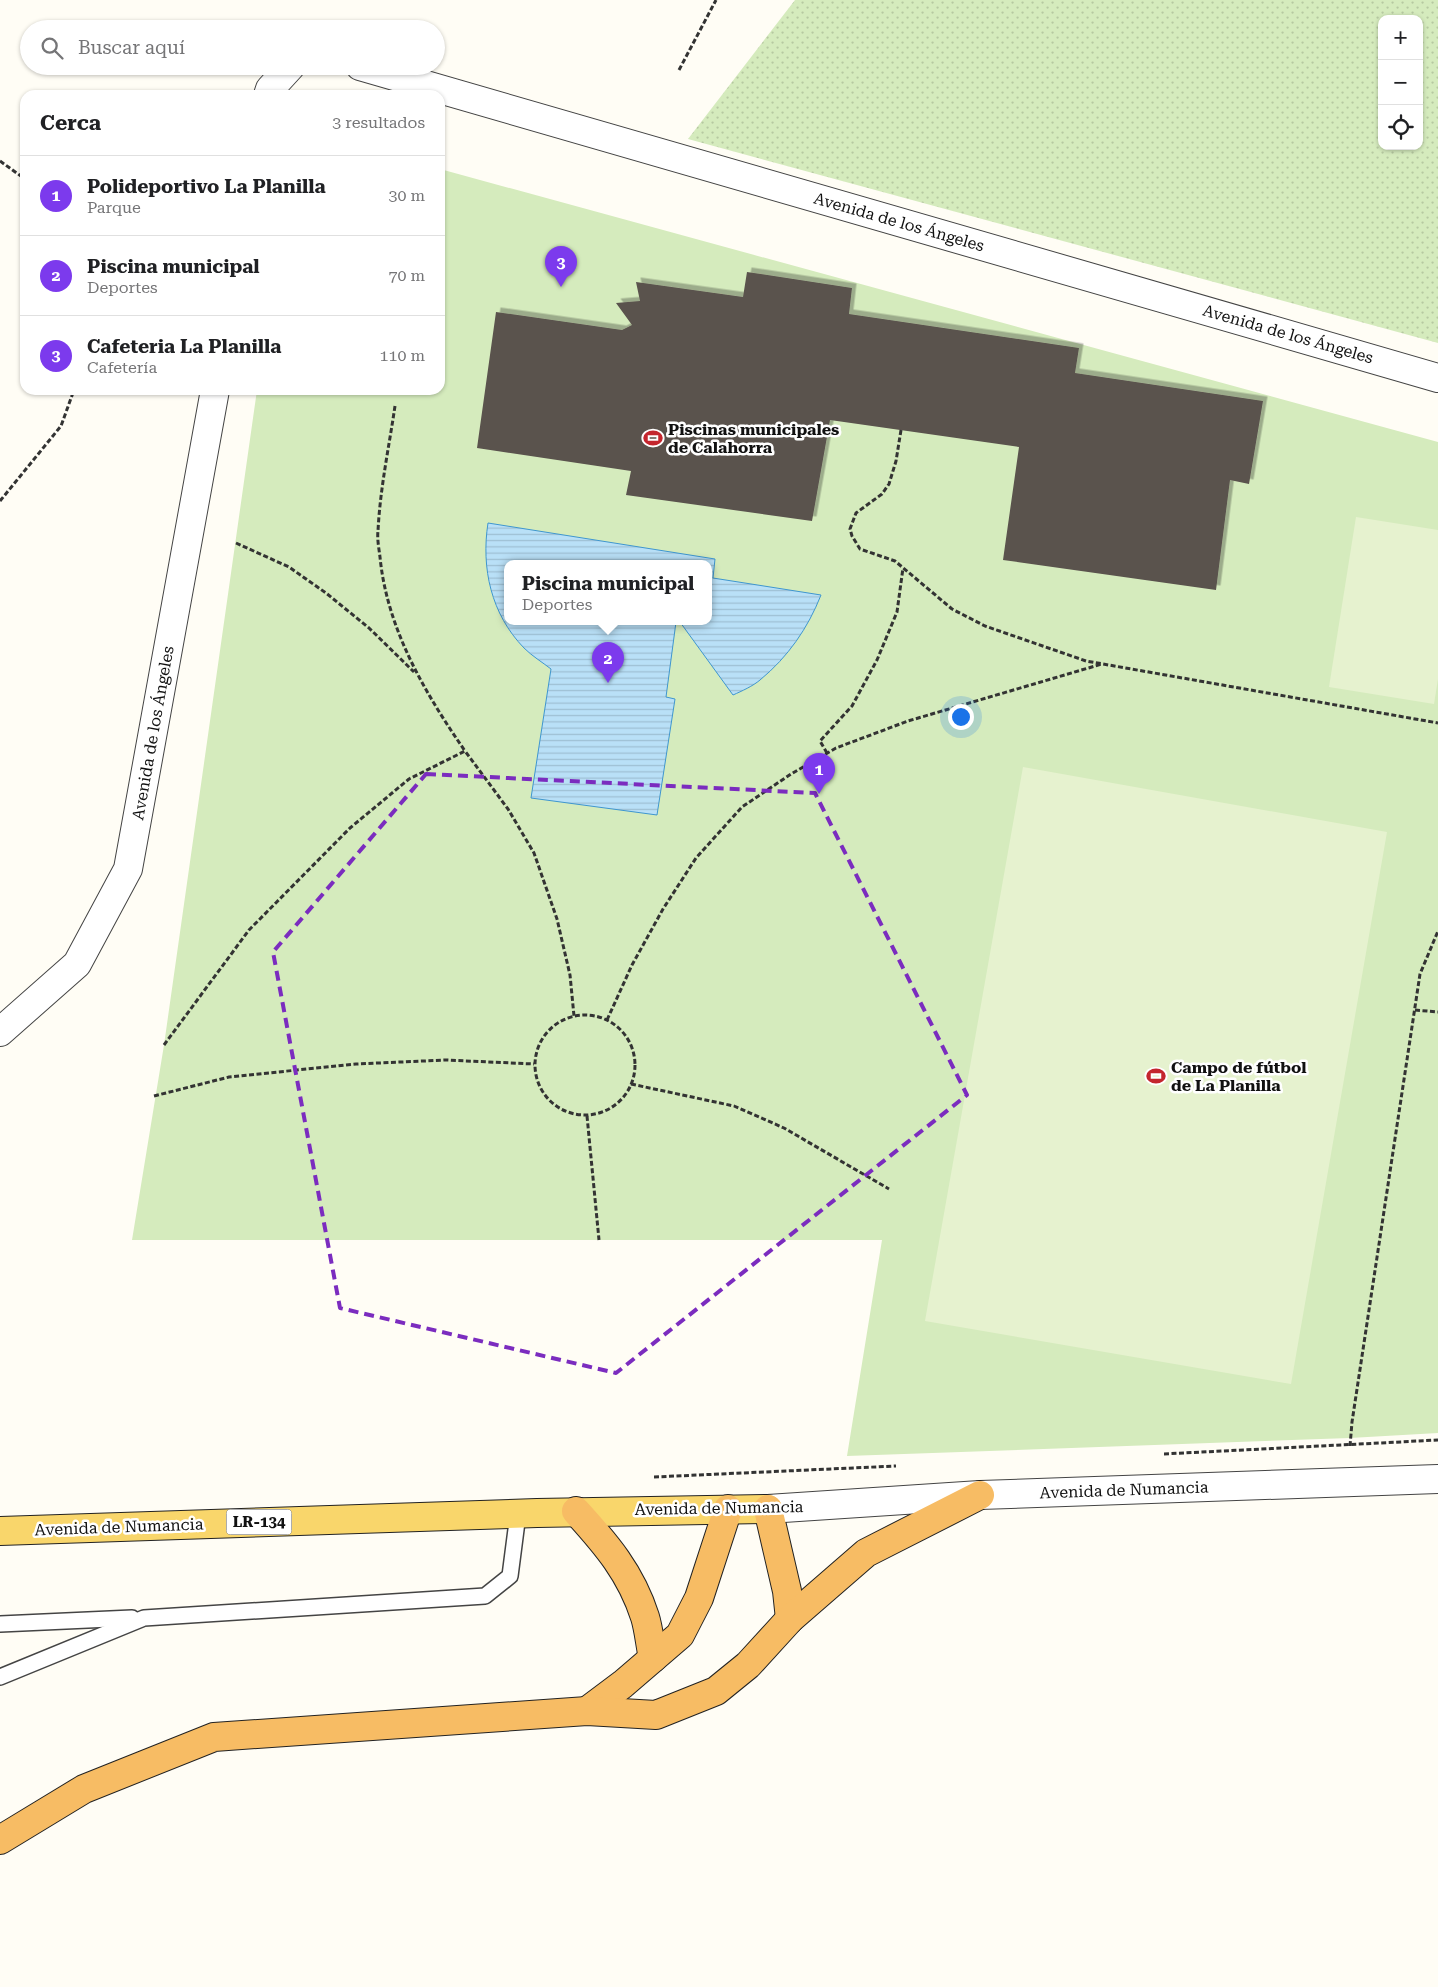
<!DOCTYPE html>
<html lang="es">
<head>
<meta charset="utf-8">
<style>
  :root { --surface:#fff; --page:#f2f2f2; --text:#202124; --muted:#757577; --line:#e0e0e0; --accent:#7c3aed }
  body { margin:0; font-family:"Roboto Serif",serif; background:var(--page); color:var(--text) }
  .controls { position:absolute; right:15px; top:15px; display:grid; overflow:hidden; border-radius:10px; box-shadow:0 1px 4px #0004 }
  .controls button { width:45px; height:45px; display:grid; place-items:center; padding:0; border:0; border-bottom:1px solid var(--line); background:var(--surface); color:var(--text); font:25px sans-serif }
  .you { position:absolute; left:960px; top:716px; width:18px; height:18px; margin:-12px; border:4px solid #fff; border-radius:50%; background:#1a73e8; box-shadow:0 0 0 8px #1a73e833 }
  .badge { display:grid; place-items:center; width:32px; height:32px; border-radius:50%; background:var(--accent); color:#fff; font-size:16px; font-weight:700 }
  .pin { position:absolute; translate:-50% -41px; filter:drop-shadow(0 1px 2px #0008) }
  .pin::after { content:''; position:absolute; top:26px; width:18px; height:15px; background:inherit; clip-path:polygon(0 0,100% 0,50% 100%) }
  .popup { position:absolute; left:504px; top:560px; width:208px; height:65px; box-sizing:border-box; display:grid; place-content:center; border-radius:10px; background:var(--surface); filter:drop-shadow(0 1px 4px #0005); font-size:16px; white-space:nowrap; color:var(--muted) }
  .popup b { font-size:19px; color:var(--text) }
  .popup::after { content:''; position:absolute; left:50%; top:100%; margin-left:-10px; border:10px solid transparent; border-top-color:var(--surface) }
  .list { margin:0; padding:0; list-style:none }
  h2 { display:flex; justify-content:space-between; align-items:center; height:65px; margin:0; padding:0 20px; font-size:21px }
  h2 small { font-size:16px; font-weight:400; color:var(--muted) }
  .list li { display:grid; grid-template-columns:32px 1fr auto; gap:15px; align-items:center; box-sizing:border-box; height:80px; padding:0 20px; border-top:1px solid var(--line) }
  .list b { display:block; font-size:19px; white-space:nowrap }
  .list p { margin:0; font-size:16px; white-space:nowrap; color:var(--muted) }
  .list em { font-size:16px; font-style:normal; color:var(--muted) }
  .icon { flex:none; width:28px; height:28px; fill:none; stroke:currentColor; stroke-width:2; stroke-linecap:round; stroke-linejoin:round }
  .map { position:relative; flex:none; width:1438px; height:1987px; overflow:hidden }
  .search { position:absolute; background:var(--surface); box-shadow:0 1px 4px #0004; left:20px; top:20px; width:425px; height:55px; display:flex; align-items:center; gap:12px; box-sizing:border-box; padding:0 18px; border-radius:28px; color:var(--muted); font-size:19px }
  .panel { position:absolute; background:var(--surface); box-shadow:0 1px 4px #0004; left:20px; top:90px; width:425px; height:305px; border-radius:15px }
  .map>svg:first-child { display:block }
</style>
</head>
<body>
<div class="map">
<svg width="1438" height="1987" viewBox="0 0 1438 1987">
  <defs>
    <pattern id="garden-dots" width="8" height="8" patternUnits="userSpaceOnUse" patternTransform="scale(1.25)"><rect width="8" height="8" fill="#d5ebbd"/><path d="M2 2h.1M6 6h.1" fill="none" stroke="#b6c8a1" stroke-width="1.8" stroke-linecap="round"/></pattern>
    <pattern id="water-rules" width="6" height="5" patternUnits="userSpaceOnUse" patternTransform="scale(1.25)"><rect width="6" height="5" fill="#b9e0f7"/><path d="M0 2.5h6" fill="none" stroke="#9ebfd3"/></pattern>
    <filter id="shadow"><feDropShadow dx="4.5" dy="-4.5" stdDeviation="0" flood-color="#0004"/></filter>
  </defs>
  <rect width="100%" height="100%" fill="#fffdf5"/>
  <path fill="#d5ebbd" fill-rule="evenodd" d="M440 169 1438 442V1433L1350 1438 847 1456 882 1240H132L164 1045 257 390H440ZM508 564H708V622H508Z"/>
  <path fill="url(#garden-dots)" fill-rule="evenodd" d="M795 0H1438V343L688 139ZM1382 19H1419V146H1382Z"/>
  <g fill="#e6f2cf">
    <path d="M1356 517 1438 530V679L1434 704 1329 687Z"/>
    <path d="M1023 767 1387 832 1291 1384 925 1321Z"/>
  </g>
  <path fill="url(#water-rules)" stroke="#3f96cf" d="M488 523 715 559 713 578 821 595C808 628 788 657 760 680 753 686 742 691 733 695L680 622H708V564H508V622H676L666 697 675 699 657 815 531 798 551 669C542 662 532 656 524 648 491 614 481 568 488 523Z"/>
  <path fill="#5a524d" filter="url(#shadow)" d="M747 272 852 288 849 314 1079 348 1075 373 1263 401 1249 484 1230 480 1216 590 1003 560 1019 447 830 420 812 521 626 495 631 471 477 448 496 312 622 330 632 325 616 303 640 301 636 282 743 297Z"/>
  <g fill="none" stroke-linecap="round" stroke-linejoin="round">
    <g stroke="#444" stroke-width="18">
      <g id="service">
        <path d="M0 1624 132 1618"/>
        <path d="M0 1677 144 1618 485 1596 510 1576 518 1514"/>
      </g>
    </g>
    <g stroke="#444" stroke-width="30">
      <g id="minor">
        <path d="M360 66 1438 378"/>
        <path d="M268 95 270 89 291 66"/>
        <path d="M0 1032 77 964 128 869 215 390"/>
      </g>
    </g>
    <g stroke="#444" stroke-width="30">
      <path id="tertiary" d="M768 1509 980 1495 1438 1479"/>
    </g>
    <g stroke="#222" stroke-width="30">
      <path id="primary" d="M0 1531 537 1513 768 1509"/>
    </g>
    <g stroke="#222" stroke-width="30">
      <g id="trunk">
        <path d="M768 1509 787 1591 790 1619"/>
        <path d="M576 1511C606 1544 631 1573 645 1617 649 1630 650 1645 653 1658"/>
        <path d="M587 1711 623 1684 680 1635 699 1598 728 1509"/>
        <path d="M0 1840 84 1789 214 1737 587 1711 656 1715 716 1691 748 1665 790 1619 866 1553 980 1495"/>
      </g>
    </g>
    <g stroke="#333" stroke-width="3" stroke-dasharray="5 2.5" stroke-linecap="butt">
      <path d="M679 70 716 0"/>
      <path d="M0 161 25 179"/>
      <path d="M395 406C389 447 380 489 378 531 377 539 379 549 380 557 387 629 425 693 465 751"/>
      <path d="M901 430 896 461 889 484 882 494 856 513 850 529 852 536 860 549 895 561 952 609 985 626 1086 661 1438 723"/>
      <path d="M0 501 61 426 74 390"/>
      <path d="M236 543 289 567 326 593 369 628 414 672"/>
      <path d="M827 753 820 741 852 706 877 660 897 612 903 568"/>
      <path d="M1415 1010 1438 1012"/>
      <circle cx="585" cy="1065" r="50"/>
      <path d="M607 1020 632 965 663 909 696 858 742 807 791 774 836 748 908 721 1102 664"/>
      <path d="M164 1045 249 930 350 828 409 779 465 751 508 809 534 853 557 919 570 975 574 1016"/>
      <path d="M631 1084 734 1106 784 1128 889 1189"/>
      <path d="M154 1096 229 1077 356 1064 446 1060 534 1064"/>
      <path d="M587 1116 599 1240"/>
      <path d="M1350 1446 1352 1422 1420 974 1438 931"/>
      <path d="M1164 1454 1438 1440"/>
      <path d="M654 1477 896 1466"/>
    </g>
    <use href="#service" stroke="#fff" stroke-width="15"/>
    <use href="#minor" stroke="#fff" stroke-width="28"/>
    <use href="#tertiary" stroke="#fff" stroke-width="28"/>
    <use href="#primary" stroke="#f9d66b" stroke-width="28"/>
    <use href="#trunk" stroke="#f7bc64" stroke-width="28"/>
  </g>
  <path fill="none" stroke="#7b2cbf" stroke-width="4" stroke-dasharray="10 6" stroke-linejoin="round" d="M426 774 815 793 967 1095 616 1373 340 1308 273 952Z"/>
  <defs>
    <g id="stadium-bare" transform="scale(1.5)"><path d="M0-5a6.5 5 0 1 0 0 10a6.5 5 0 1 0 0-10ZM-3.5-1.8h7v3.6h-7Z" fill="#c4262e" stroke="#fff" stroke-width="2.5" paint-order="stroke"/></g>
  </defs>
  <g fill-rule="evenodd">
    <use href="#stadium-bare" x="653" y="438"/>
    <use href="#stadium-bare" x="1156" y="1076"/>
  </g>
  <g text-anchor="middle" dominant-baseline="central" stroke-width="5" stroke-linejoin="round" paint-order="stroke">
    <rect fill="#fff" stroke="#585858" stroke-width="1" x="226.5" y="1509.5" width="65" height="25" rx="4"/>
    <g font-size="15" font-weight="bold" fill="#111">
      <text x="259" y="1522">LR-134</text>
    </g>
    <g font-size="16" fill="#111" stroke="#fff">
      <text transform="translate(899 222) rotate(16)">Avenida de los Ángeles</text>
      <text transform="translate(1288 334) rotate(16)">Avenida de los Ángeles</text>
      <text transform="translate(153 733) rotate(-80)">Avenida de los Ángeles</text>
      <text transform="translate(1124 1490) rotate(-2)">Avenida de Numancia</text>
      <text transform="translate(719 1508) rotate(-1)">Avenida de Numancia</text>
      <text transform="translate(119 1527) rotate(-2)">Avenida de Numancia</text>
    </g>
    <g font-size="16" font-weight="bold" fill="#111" stroke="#fff" text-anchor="start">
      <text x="668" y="429">Piscinas municipales<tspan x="668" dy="18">de Calahorra</tspan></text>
      <text x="1171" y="1067">Campo de fútbol<tspan x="1171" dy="18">de La Planilla</tspan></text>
    </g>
  </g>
</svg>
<div class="controls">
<button>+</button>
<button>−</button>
<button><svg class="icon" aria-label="locate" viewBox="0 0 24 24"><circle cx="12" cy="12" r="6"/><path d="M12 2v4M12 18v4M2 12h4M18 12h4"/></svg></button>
</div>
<div class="you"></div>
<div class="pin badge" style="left:819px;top:794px">1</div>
<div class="pin badge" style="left:608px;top:683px">2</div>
<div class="popup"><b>Piscina municipal</b>Deportes</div>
<div class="pin badge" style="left:561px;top:287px">3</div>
<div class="search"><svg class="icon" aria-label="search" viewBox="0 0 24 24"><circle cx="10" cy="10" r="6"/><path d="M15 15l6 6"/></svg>Buscar aquí</div>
<section class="panel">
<h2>Cerca<small>3 resultados</small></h2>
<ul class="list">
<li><span class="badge">1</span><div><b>Polideportivo La Planilla</b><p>Parque</p></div><em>30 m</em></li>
<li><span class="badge">2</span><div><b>Piscina municipal</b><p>Deportes</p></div><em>70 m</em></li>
<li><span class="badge">3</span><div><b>Cafeteria La Planilla</b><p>Cafetería</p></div><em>110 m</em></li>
</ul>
</section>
</div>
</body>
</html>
